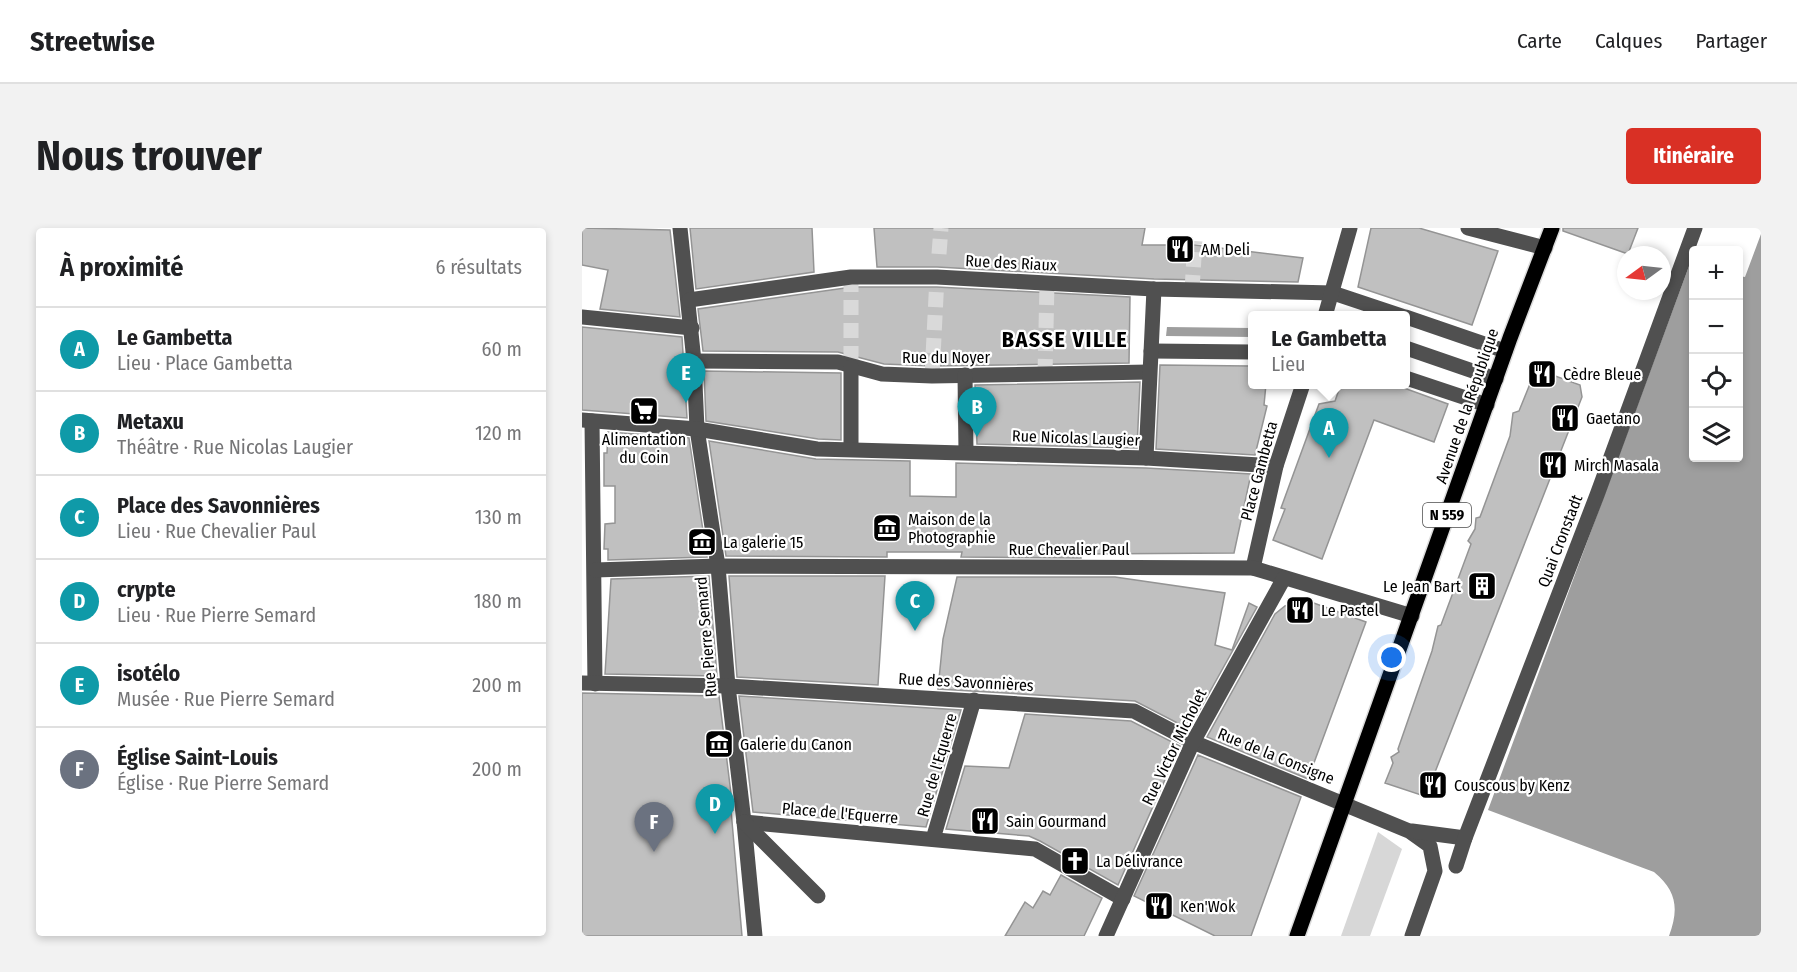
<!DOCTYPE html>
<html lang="fr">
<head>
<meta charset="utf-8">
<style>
  :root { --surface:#fff; --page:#f2f2f2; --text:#202124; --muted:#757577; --line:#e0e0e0; --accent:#d93025 }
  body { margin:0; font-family:"Fira Sans Condensed",sans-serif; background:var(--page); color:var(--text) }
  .controls { position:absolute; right:18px; top:18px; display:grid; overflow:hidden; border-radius:6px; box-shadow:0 3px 9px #0003 }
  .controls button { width:54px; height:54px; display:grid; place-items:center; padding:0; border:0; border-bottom:2px solid var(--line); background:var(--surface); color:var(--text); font:30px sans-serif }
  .compass { position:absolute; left:1035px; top:18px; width:54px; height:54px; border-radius:50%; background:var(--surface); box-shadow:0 3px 9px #0003; rotate:255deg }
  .you { position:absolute; left:810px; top:430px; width:21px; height:21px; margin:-15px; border:4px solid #fff; border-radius:50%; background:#1a73e8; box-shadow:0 0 0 9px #1a73e833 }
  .badge { display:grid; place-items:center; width:39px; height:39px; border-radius:50%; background:var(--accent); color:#fff; font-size:20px; font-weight:700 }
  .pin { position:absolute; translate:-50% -50px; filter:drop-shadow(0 2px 3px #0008) }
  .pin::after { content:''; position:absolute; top:32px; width:21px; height:18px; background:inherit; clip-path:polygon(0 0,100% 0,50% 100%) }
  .popup { position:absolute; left:666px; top:83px; width:162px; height:78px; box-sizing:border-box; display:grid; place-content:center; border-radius:6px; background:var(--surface); filter:drop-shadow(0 2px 4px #0005); font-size:20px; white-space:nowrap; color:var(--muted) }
  .popup b { font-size:22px; color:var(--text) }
  .popup::after { content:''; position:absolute; left:50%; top:100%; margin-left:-12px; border:12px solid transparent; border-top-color:var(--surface) }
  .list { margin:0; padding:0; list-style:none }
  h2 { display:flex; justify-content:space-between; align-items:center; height:78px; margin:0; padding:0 24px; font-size:26px }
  h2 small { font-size:20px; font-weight:400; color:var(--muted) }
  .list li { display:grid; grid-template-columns:39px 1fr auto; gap:18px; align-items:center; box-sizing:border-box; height:84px; padding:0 24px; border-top:2px solid var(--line) }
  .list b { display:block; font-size:22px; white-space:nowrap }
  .list p { margin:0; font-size:20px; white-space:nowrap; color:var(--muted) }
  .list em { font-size:20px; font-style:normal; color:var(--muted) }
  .icon { flex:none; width:33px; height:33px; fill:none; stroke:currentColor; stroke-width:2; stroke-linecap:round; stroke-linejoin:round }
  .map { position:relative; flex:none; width:1179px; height:708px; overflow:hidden; border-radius:6px }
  header { display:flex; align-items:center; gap:36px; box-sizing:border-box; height:84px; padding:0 30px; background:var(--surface); border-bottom:2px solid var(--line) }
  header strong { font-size:28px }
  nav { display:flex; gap:33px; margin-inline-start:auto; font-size:21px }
  .intro { display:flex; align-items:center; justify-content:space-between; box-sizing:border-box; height:144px; padding:0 36px }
  h1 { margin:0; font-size:42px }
  .button { padding:15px 27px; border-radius:6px; background:var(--accent); color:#fff; font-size:21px; font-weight:700 }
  main { display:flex; gap:36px; padding:0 36px }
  aside { flex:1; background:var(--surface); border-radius:6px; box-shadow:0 3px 9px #0003 }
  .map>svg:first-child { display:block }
</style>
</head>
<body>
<header>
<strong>Streetwise</strong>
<nav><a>Carte</a><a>Calques</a><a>Partager</a></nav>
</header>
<div class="intro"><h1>Nous trouver</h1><a class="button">Itinéraire</a></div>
<main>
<aside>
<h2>À proximité<small>6 résultats</small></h2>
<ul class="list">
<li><span class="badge" style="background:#0f9aa8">A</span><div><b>Le Gambetta</b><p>Lieu · Place Gambetta</p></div><em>60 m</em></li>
<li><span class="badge" style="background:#0f9aa8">B</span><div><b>Metaxu</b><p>Théâtre · Rue Nicolas Laugier</p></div><em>120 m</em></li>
<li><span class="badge" style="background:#0f9aa8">C</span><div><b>Place des Savonnières</b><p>Lieu · Rue Chevalier Paul</p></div><em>130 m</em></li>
<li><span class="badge" style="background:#0f9aa8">D</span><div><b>crypte</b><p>Lieu · Rue Pierre Semard</p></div><em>180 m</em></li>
<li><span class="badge" style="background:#0f9aa8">E</span><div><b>isotélo</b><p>Musée · Rue Pierre Semard</p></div><em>200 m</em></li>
<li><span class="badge" style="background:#6b7280">F</span><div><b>Église Saint-Louis</b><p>Église · Rue Pierre Semard</p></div><em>200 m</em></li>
</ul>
</aside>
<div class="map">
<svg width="1179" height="708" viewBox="0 0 1179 708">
  <rect width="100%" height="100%" fill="#fff"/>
  <path fill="#d7d7d7" d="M796 604 820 621 788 708H759Z"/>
  <g fill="#9e9e9e">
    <path d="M1179 6V708H1087C1097 681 1095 663 1072 644L906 582 1107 38 1112 39V230H1156L1157 48 1163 49Z"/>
    <path d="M585 99 670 100V109L584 108Z"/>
  </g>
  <g fill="#c0c0c0" stroke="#949494" stroke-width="1.5">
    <path d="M0 0 88 2 98 89 18 81 26 42 0 37Z"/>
    <path d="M108 0H230L232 44 114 61Z"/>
    <path d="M292 0H563L560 17H613L721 30 716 54 572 51 355 39H295Z"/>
    <path d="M789 0H837L916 23 890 97 776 59Z"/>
    <path d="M981 0H1056L1046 26 981 3Z"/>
    <path d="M270 59H355L548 69 547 135 350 138 302 136 256 124 121 123 116 81Z"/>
    <path d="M0 99 100 109 105 190 0 182Z"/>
    <path d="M578 137 668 138 670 156H684L682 177 685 178 673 227 574 221Z"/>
    <path d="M954 141 998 157 1000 169 846 562 839 567 803 555 811 535 809 529 817 524 816 521 850 423 856 398 859 397 889 316 886 313 893 301 894 290 898 289 928 208 931 185 937 183Z"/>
    <path d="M122 143 259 145V212L236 211 124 193Z"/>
    <path d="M558 154 555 220 395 216 393 157Z"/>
    <path d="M759 156H811L866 176 852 214 792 192 740 331 691 312 703 281 699 280 737 176 753 173Z"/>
    <path d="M26 204 107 210 125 329 26 332V321H22L23 296 33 295V258H22V225H25Z"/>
    <path d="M127 213 234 231 328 233V268L374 269V235L564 240 669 246 652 325 499 326V330L379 329 380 324H305V329L144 328Z"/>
    <path d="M127 348 135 448 23 446 29 351Z"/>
    <path d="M147 348H303L296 457 155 449Z"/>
    <path d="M375 349H533L643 365 633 417 650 422 667 375 675 379 607 501 553 473 356 461 361 411Z"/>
    <path d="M717 373 729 374 784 394 726 551 625 509 693 386 703 378Z"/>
    <path d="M0 465 137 468 151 582H149L160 708H0Z"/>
    <path d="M157 468 379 482 344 599 171 584Z"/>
    <path d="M443 486 549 493 598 518 536 657 458 613 447 608 364 601 383 538 427 540Z"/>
    <path d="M616 527 719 569 669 708H633L552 668Z"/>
    <path d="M479 647 520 670 502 708H423L443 674 451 680 461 663 468 667Z"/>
  </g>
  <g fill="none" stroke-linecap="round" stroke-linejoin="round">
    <g stroke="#d9d9d9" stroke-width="15" stroke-dasharray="15 8" stroke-linecap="butt">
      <path d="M357 26 359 0"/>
      <path d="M269 49V139"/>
      <path d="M610 62 613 13"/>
      <path d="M463 146 465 55"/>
      <path d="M350 148 355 49"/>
    </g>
    <g stroke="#dbdbdb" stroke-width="18">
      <path id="major" d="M715 708 928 110 970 0"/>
    </g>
    <g stroke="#505050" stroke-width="15">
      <path d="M98 0 112 133 115 201 136 338 146 458 162 594 173 708"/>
      <path d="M886 0 963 20"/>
      <path d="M107 72 269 49H355L572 61 751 65 820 88"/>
      <path d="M743 88 768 0"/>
      <path d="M0 89 110 100"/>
      <path d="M824 89 923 123"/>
      <path d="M824 120 914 151"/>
      <path d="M569 123 670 124"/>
      <path d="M112 133 256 134 300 146 350 148 567 144"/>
      <path d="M269 139V221"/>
      <path d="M383 147 384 224"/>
      <path d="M824 150 905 177"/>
      <path d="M0 192 115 201 235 221 564 230 694 238"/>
      <path d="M10 193 13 456"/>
      <path d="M564 230 572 61"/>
      <path d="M671 340 694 238 721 156"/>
      <path d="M13 342 136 338 671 340 830 388"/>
      <path d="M0 455 146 458 552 483 611 514 827 603 848 618 853 643 830 708"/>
      <path d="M162 594 453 621 541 671"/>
      <path d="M162 594 236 668"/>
      <path d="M830 603 883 610"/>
      <path d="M351 611 392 472"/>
      <path d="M874 638 883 610 1015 267 1113 0"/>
      <path d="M524 708 611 514 702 350"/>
    </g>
    <use href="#major" stroke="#000" stroke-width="15"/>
  </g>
  <defs>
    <g id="restaurant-square" transform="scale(1.5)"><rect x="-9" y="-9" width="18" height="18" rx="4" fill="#000" stroke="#fff"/><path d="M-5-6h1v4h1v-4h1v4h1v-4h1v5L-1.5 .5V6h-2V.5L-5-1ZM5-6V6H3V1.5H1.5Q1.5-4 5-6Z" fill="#fff"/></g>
    <g id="supermarket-square" transform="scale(1.5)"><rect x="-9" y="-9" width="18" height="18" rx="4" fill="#000" stroke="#fff"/><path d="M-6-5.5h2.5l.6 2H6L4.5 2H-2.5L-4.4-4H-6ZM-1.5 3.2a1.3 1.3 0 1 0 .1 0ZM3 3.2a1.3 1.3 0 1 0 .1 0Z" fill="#fff"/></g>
    <g id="museum-square" transform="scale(1.5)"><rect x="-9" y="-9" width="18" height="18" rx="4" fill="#000" stroke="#fff"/><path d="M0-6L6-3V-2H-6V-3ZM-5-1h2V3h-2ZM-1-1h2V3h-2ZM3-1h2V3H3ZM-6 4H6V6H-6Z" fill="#fff"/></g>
    <g id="building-square" transform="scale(1.5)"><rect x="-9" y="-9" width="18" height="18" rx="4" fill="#000" stroke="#fff"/><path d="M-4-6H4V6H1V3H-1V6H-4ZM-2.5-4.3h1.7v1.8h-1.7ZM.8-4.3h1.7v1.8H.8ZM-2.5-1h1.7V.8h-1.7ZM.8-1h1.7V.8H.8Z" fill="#fff"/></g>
    <g id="church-square" transform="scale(1.5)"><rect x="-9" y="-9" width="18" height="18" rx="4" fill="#000" stroke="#fff"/><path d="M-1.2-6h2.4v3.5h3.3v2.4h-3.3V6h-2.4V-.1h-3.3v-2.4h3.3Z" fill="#fff"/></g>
  </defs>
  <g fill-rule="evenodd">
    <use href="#restaurant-square" x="598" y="21"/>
    <use href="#restaurant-square" x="960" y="146"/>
    <use href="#supermarket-square" x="62" y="183"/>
    <use href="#restaurant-square" x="983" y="190"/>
    <use href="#restaurant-square" x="971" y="237"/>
    <use href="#museum-square" x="305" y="300"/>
    <use href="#museum-square" x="120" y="314"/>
    <use href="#building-square" x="900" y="358"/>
    <use href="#restaurant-square" x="718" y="382"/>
    <use href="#museum-square" x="137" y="516"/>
    <use href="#restaurant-square" x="851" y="557"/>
    <use href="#restaurant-square" x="403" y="593"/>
    <use href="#church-square" x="493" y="633"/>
    <use href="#restaurant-square" x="577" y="678"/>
  </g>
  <g text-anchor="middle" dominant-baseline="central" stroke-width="4.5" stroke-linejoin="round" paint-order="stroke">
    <rect fill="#fff" stroke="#4c4c4c" stroke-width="1.5" x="841" y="275" width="48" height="24" rx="4.5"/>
    <g font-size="15" font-weight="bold" fill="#000">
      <text x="865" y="287">N 559</text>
    </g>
    <g font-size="16" fill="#000" stroke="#fff" text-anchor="start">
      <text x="619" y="21">AM Deli</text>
      <text x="981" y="146">Cèdre Bleue</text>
      <text x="1004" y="190">Gaetano</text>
      <text x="62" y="211" text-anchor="middle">Alimentation<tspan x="62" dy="18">du Coin</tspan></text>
      <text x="992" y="237">Mirch Masala</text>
      <text x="326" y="291">Maison de la<tspan x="326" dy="18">Photographie</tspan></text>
      <text x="141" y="314">La galerie 15</text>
      <text x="879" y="358" text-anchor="end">Le Jean Bart</text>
      <text x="739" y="382">Le Pastel</text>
      <text x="158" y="516">Galerie du Canon</text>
      <text x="872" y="557">Couscous by Kenz</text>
      <text x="424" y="593">Sain Gourmand</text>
      <text x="514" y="633">La Délivrance</text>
      <text x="598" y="678">Ken'Wok</text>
    </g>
    <g font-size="16" fill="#000" stroke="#fff">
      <text transform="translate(429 35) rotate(3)">Rue des Riaux</text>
      <text x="364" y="129">Rue du Noyer</text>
      <text transform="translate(885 178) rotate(-71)">Avenue de la République</text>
      <text transform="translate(494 210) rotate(2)">Rue Nicolas Laugier</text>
      <text transform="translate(677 243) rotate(-75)">Place Gambetta</text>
      <text transform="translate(978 313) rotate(-69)">Quai Cronstadt</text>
      <text x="487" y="321">Rue Chevalier Paul</text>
      <text transform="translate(124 409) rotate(-95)">Rue Pierre Semard</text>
      <text transform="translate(384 454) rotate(3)">Rue des Savonnières</text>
      <text transform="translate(592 519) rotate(-64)">Rue Victor Micholet</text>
      <text transform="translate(694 528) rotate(22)">Rue de la Consigne</text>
      <text transform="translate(355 537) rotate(-74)">Rue de l'Equerre</text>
      <text transform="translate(258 585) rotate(5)">Place de l'Equerre</text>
    </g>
    <g font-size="22" font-weight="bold" letter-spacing="1.5" fill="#000" stroke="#fff">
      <text x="483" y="111">BASSE VILLE</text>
    </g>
  </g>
</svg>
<div class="controls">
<button>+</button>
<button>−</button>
<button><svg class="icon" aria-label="locate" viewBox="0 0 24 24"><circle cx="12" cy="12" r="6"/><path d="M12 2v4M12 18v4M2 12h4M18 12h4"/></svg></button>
<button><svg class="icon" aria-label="layers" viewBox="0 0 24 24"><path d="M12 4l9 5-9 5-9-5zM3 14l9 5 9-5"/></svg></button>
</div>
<svg class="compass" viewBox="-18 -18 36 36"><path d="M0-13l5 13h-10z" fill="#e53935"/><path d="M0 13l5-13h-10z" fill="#757577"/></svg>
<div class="you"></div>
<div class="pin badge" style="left:747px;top:230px;background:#0f9aa8">A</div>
<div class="popup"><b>Le Gambetta</b>Lieu</div>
<div class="pin badge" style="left:395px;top:209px;background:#0f9aa8">B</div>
<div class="pin badge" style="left:333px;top:403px;background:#0f9aa8">C</div>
<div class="pin badge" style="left:133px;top:606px;background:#0f9aa8">D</div>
<div class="pin badge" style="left:104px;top:175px;background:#0f9aa8">E</div>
<div class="pin badge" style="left:72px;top:624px;background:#6b7280">F</div>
</div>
</main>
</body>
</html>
